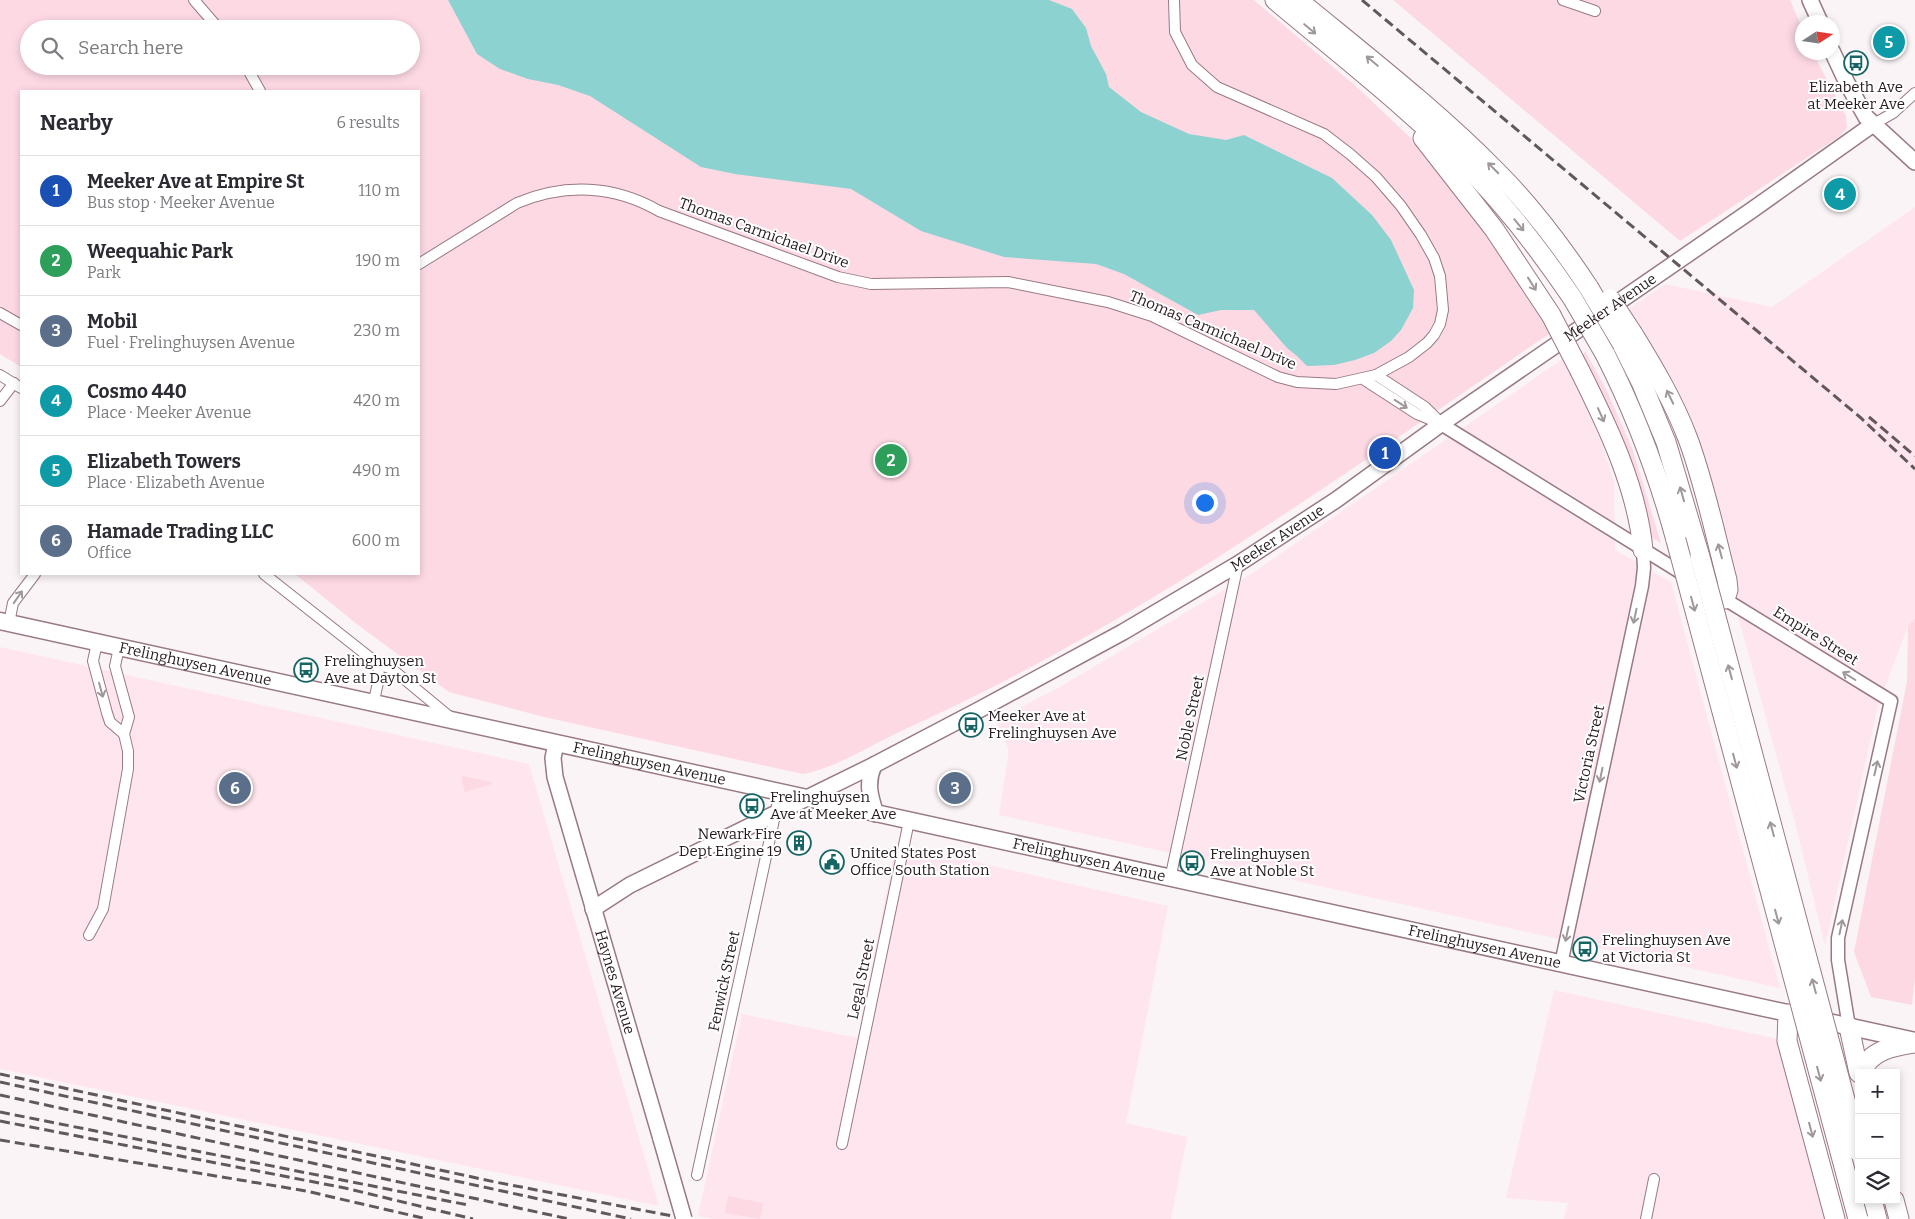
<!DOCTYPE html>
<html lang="en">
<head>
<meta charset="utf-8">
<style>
  :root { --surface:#fff; --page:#f2f2f3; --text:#2b2b33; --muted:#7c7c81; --line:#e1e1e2; --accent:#166564 }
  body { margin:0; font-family:Bitter,serif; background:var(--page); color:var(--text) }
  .controls { position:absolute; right:15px; bottom:15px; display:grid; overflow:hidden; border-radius:0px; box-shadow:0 2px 8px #0003 }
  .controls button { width:45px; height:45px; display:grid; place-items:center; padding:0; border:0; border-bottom:1px solid var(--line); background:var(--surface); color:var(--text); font:25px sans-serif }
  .compass { position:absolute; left:1795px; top:15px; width:45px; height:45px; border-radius:50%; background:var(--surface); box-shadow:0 2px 8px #0003; rotate:78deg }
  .you { position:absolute; left:1204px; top:502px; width:18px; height:18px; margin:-12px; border:4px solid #fff; border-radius:50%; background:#1a73e8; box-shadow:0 0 0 8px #1a73e833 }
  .badge { display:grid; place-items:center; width:32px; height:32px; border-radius:50%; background:var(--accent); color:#fff; font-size:16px; font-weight:700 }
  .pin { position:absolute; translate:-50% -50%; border:2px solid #fff; box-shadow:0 1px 5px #0006 }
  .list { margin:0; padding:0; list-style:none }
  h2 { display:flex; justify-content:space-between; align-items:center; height:65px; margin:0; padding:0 20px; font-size:21px }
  h2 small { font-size:16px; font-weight:400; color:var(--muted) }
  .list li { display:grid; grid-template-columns:32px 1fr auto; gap:15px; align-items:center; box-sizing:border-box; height:70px; padding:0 20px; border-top:1px solid var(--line) }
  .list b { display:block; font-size:19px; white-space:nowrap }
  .list p { margin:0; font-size:16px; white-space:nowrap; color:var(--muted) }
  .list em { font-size:16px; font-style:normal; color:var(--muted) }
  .icon { flex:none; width:28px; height:28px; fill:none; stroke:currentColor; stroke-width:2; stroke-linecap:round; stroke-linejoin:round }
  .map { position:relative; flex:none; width:1915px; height:1219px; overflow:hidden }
  .search { position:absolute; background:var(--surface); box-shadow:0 2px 8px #0003; left:20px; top:20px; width:400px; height:55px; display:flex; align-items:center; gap:12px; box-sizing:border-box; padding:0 18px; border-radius:28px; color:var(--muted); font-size:19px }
  .panel { position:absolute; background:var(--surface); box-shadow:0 2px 8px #0003; left:20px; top:90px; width:400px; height:485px; border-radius:0px }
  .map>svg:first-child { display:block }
</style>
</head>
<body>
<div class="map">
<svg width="1915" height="1219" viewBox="0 0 1915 1219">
  <rect width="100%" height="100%" fill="#fbf4f6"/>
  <g fill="#ffe5ed">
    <path d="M1915 207V618L1908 626 1878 706 1825 946 1797 830 1686 428 1626 311 1665 284 1772 307Z"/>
    <path d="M1564 358 1601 442 1614 482 1615 550 1671 582 1780 988 999 815 1008 757V748L996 720 1058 688 1251 574Z"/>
    <path d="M0 647 529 764 659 1206 0 1069Z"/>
    <path d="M896 844 1168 906 1126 1123 1187 1137 1171 1219H714L698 1216 742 1014 858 1038Z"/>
    <path d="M1554 990 1782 1040 1787 1058 1782 1061 1829 1219H1564L1568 1203 1506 1198Z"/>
  </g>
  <g fill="#fdd9e4" fill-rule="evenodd">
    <path d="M0 0H1254L1358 88 1417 144 1481 219 1552 332C1349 470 1150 616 927 719 905 729 884 739 864 750 844 760 825 770 803 774L544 717 449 692 358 625 295 574H419V91H21V367L0 354ZM29 29H411V66H29Z"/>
    <path d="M1393 0H1790L1802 28V52L1813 53 1846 116 1847 128 1840 136 1680 241Z"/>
    <path d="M1585 351 1606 389 1632 448 1661 543 1649 536 1581 358Z"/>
    <path d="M1915 618V978L1912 1005 1871 997 1854 952 1907 681 1908 626Z"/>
    <path d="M463 776 491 782 492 784 465 792 461 778Z"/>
    <path d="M728 1196 763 1203 760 1219 725 1213Z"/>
  </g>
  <path fill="#8bd2d0" d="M448 0H1049L1072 9 1086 28 1091 46 1106 74 1109 87 1141 112 1189 134 1226 140 1244 135 1332 178 1372 215 1391 240 1414 290 1413 308 1401 330 1391 341 1374 353 1355 360 1334 365 1307 366 1297 356 1287 348 1254 310H1221L1198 315 1124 274 1096 264 1004 257 921 231 851 189 735 174 701 167 590 96 558 85 528 79 500 69 477 54Z"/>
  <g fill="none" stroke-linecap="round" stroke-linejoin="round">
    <g stroke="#987a83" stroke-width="12">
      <g id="minor">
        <path d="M194 0 219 29"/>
        <path d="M1563 0 1595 11"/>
        <path d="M246 66 260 91"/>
        <path d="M1872 125 1893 113 1915 93"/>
        <path d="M419 264 517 203C565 183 614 185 659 211L838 277 871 284 1008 282 1108 302 1152 316 1278 377 1297 382 1336 384 1376 375 1409 357 1427 343 1434 335 1440 324 1443 310 1440 276 1434 258 1421 235 1401 206 1376 177 1350 154 1324 134 1217 87 1192 65 1175 32 1174 0"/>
        <path d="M0 313 21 325"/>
        <path d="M0 375 21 388"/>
        <path d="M1376 375 1425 407 1438 420"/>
        <path d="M1363 379 1417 414 1441 424"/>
        <path d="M0 401 14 383"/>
        <path d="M264 574 378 664 392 669 450 717"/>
        <path d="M9 623 13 603 35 574"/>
        <path d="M97 643 93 661 107 713 110 722 124 734"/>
        <path d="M373 705 379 678 378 664"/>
        <path d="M1170 879 1238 564"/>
        <path d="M89 935 103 909 128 769V751L124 734 129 717 115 666 119 648"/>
        <path d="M842 1144 909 821"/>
        <path d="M697 1175 780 792"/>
        <path d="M1646 1219 1654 1179"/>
      </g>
    </g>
    <g stroke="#987a83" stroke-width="15">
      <g id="tertiary">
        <path d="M1441 424 1688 577"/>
        <path d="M1718 595 1891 701 1838 938V960L1849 1027"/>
        <path d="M1561 964 1642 586 1644 568 1643 550"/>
      </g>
    </g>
    <g stroke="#987a83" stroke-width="18">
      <g id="secondary">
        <path d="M1810 0 1820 22"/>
        <path d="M1832 51 1847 83 1866 117 1915 162"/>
        <path id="s1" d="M556 743 553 758 555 777 661 1139"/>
        <path d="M874 765C866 783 870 796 876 814"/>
        <path id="s2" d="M593 909 630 885 874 765 977 711 1123 632 1238 564 1336 500 1441 424 1752 210 1872 125"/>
      </g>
    </g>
    <g stroke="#987a83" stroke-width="19">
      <g id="primary">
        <path id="s3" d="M0 621 1915 1041"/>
      </g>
    </g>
    <g stroke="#987a83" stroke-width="21">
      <g id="motorway">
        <path d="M1275 0C1343 57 1415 113 1477 177 1513 215 1544 256 1573 299"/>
        <path d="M1298 0C1366 56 1436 110 1497 172 1532 207 1562 247 1589 288"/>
        <path d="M1423 138 1494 229 1551 315"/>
        <path d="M1633 334C1654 368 1674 402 1688 439 1705 485 1715 534 1727 580L1728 590 1725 599"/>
        <path d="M1621 342 1642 384 1666 442 1700 557"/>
        <path d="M1605 354C1636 415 1658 474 1676 540"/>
        <path d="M1580 371C1608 427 1637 487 1643 550"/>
        <path d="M1788 1014 1787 1041 1835 1219"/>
        <path d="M1849 1027 1859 1073"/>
        <path d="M1862 1073C1868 1050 1895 1046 1915 1043"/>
        <path d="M1872 1200 1877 1219"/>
        <path d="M1894 1200 1899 1219"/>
      </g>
    </g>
    <use href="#minor" stroke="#fff" stroke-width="10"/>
    <use href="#tertiary" stroke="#fff" stroke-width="12"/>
    <use href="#secondary" stroke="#fff" stroke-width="15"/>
    <use href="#primary" stroke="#fff" stroke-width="16"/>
    <use href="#motorway" stroke="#fff" stroke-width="19"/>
    <g stroke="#62575b" stroke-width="3" stroke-dasharray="10 5" stroke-linecap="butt">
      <path d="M1362 0 1861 418 1915 469"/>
      <path d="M1869 417 1915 456"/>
      <path d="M0 1074 495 1182 688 1219"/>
      <path d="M0 1082 631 1219"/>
      <path d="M0 1095 569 1219"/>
      <path d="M0 1112 468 1205"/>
      <path d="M0 1121 345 1188 473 1219"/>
      <path d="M0 1140 306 1191 427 1219"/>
    </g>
    <g stroke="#987a83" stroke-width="18" stroke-linecap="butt">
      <path id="secondary-bridge" d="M661 1139 684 1219"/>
    </g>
    <g stroke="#987a83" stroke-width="21" stroke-linecap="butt">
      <g id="motorway-bridge">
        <path d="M1589 288 1621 342"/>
        <path d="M1573 299 1605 354"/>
        <path d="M1610 299 1633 334"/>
        <path d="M1551 315 1580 371"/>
        <path d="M1676 540 1858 1219"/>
        <path d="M1700 557 1859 1152"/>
      </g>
    </g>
    <use href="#secondary-bridge" stroke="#fff" stroke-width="15"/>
    <use href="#motorway-bridge" stroke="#fff" stroke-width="19"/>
  </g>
  <defs><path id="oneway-shaft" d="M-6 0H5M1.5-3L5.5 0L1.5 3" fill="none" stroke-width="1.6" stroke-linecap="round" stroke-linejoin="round" transform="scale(1.25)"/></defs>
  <g stroke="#9e989a">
    <use href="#oneway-shaft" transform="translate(1310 29) rotate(40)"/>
    <use href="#oneway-shaft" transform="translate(1372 61) rotate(-140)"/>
    <use href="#oneway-shaft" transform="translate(1493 168) rotate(-135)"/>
    <use href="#oneway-shaft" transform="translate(1519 225) rotate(51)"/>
    <use href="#oneway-shaft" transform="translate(1532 284) rotate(58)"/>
    <use href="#oneway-shaft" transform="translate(1670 397) rotate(-116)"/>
    <use href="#oneway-shaft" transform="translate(1401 404) rotate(33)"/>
    <use href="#oneway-shaft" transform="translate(1601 415) rotate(66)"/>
    <use href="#oneway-shaft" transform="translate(1682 494) rotate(-106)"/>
    <use href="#oneway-shaft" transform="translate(1720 551) rotate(-105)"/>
    <use href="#oneway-shaft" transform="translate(18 597) rotate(-55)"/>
    <use href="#oneway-shaft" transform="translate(1693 604) rotate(75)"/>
    <use href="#oneway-shaft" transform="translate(1635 616) rotate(102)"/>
    <use href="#oneway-shaft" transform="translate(1730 672) rotate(-105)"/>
    <use href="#oneway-shaft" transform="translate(1849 676) rotate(-148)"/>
    <use href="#oneway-shaft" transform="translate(101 690) rotate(75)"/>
    <use href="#oneway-shaft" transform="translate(1735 761) rotate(75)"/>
    <use href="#oneway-shaft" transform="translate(1876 768) rotate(-77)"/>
    <use href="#oneway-shaft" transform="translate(1601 775) rotate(102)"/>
    <use href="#oneway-shaft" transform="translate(1772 829) rotate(-105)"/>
    <use href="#oneway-shaft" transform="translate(1777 917) rotate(75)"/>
    <use href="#oneway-shaft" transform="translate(1841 927) rotate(-78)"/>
    <use href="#oneway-shaft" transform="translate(1567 934) rotate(102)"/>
    <use href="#oneway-shaft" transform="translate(1814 986) rotate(-105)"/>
    <use href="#oneway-shaft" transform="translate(1819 1074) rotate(75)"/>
    <use href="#oneway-shaft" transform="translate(1811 1130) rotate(75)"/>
  </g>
  <defs>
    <g id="bus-ring" transform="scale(1.25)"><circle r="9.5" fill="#fff" stroke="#166564" stroke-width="1.5"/><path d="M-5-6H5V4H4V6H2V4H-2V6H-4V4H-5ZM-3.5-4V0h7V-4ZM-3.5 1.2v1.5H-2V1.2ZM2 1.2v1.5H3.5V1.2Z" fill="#166564"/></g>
    <g id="building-ring" transform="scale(1.25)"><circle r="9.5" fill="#fff" stroke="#166564" stroke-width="1.5"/><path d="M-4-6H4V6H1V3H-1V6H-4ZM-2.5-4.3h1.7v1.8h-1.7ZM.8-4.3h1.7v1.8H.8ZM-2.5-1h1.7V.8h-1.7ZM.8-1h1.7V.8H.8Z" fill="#166564"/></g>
    <g id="civic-ring" transform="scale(1.25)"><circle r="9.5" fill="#fff" stroke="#166564" stroke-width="1.5"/><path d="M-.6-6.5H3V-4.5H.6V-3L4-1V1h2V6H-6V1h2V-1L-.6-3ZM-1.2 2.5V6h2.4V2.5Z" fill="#166564"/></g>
  </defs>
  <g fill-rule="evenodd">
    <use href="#bus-ring" x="1856" y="63"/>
    <use href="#bus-ring" x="306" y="670"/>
    <use href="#bus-ring" x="971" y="725"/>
    <use href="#bus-ring" x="752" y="806"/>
    <use href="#building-ring" x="799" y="843"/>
    <use href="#civic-ring" x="832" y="862"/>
    <use href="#bus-ring" x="1192" y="863"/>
    <use href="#bus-ring" x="1585" y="949"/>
  </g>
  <g text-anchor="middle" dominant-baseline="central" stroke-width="4" stroke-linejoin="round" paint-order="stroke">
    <g font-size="15" fill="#271b1f" stroke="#fff" text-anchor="start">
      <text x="1856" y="87" text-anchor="middle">Elizabeth Ave<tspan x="1856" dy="17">at Meeker Ave</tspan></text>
      <text x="324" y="661">Frelinghuysen<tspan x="324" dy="17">Ave at Dayton St</tspan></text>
      <text x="988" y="716">Meeker Ave at<tspan x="988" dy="17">Frelinghuysen Ave</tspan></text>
      <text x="770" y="797">Frelinghuysen<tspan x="770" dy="17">Ave at Meeker Ave</tspan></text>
      <text x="782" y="834" text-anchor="end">Newark Fire<tspan x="782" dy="17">Dept Engine 19</tspan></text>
      <text x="850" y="853">United States Post<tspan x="850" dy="17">Office South Station</tspan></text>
      <text x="1210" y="854">Frelinghuysen<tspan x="1210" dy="17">Ave at Noble St</tspan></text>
      <text x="1602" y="940">Frelinghuysen Ave<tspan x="1602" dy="17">at Victoria St</tspan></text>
    </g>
    <g font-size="15" fill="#271b1f" stroke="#fff">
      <text transform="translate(764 233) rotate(20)">Thomas Carmichael Drive</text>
      <text stroke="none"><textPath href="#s2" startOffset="1184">Meeker Avenue</textPath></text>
      <text transform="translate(1213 330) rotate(23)">Thomas Carmichael Drive</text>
      <text stroke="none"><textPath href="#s2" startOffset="779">Meeker Avenue</textPath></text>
      <text transform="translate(1816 636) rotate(32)">Empire Street</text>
      <text stroke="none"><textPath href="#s3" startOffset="200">Frelinghuysen Avenue</textPath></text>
      <text transform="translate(1190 718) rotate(-78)">Noble Street</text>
      <text transform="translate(1589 754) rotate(-78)">Victoria Street</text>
      <text stroke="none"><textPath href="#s3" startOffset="665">Frelinghuysen Avenue</textPath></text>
      <text stroke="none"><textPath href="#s3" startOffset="1115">Frelinghuysen Avenue</textPath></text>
      <text stroke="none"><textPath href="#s3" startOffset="1520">Frelinghuysen Avenue</textPath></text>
      <text transform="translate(861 979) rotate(-78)">Legal Street</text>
      <text stroke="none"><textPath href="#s1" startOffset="248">Haynes Avenue</textPath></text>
      <text transform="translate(724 981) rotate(-78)">Fenwick Street</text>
    </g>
  </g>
</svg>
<div class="controls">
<button>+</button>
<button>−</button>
<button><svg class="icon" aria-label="layers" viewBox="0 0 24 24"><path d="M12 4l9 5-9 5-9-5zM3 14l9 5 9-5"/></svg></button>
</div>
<svg class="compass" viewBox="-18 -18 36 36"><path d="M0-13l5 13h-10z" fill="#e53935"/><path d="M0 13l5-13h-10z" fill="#7c7c81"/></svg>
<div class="you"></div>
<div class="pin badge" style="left:1385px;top:453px;background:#1a4fb4">1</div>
<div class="pin badge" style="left:891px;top:460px;background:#2e9e5b">2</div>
<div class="pin badge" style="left:955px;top:788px;background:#5c6f8a">3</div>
<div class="pin badge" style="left:1840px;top:194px;background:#0f9aa8">4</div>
<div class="pin badge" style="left:1889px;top:42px;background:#0f9aa8">5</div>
<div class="pin badge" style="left:235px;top:788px;background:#5c6f8a">6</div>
<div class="search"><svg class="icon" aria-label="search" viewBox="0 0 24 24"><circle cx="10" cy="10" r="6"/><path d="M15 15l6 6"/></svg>Search here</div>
<section class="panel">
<h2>Nearby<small>6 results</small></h2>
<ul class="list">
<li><span class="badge" style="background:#1a4fb4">1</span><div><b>Meeker Ave at Empire St</b><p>Bus stop · Meeker Avenue</p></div><em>110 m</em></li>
<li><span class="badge" style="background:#2e9e5b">2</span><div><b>Weequahic Park</b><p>Park</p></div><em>190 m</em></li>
<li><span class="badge" style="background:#5c6f8a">3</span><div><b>Mobil</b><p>Fuel · Frelinghuysen Avenue</p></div><em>230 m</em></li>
<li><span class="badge" style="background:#0f9aa8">4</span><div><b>Cosmo 440</b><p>Place · Meeker Avenue</p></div><em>420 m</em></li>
<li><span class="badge" style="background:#0f9aa8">5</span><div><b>Elizabeth Towers</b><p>Place · Elizabeth Avenue</p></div><em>490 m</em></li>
<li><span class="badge" style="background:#5c6f8a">6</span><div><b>Hamade Trading LLC</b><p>Office</p></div><em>600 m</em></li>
</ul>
</section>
</div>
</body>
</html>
